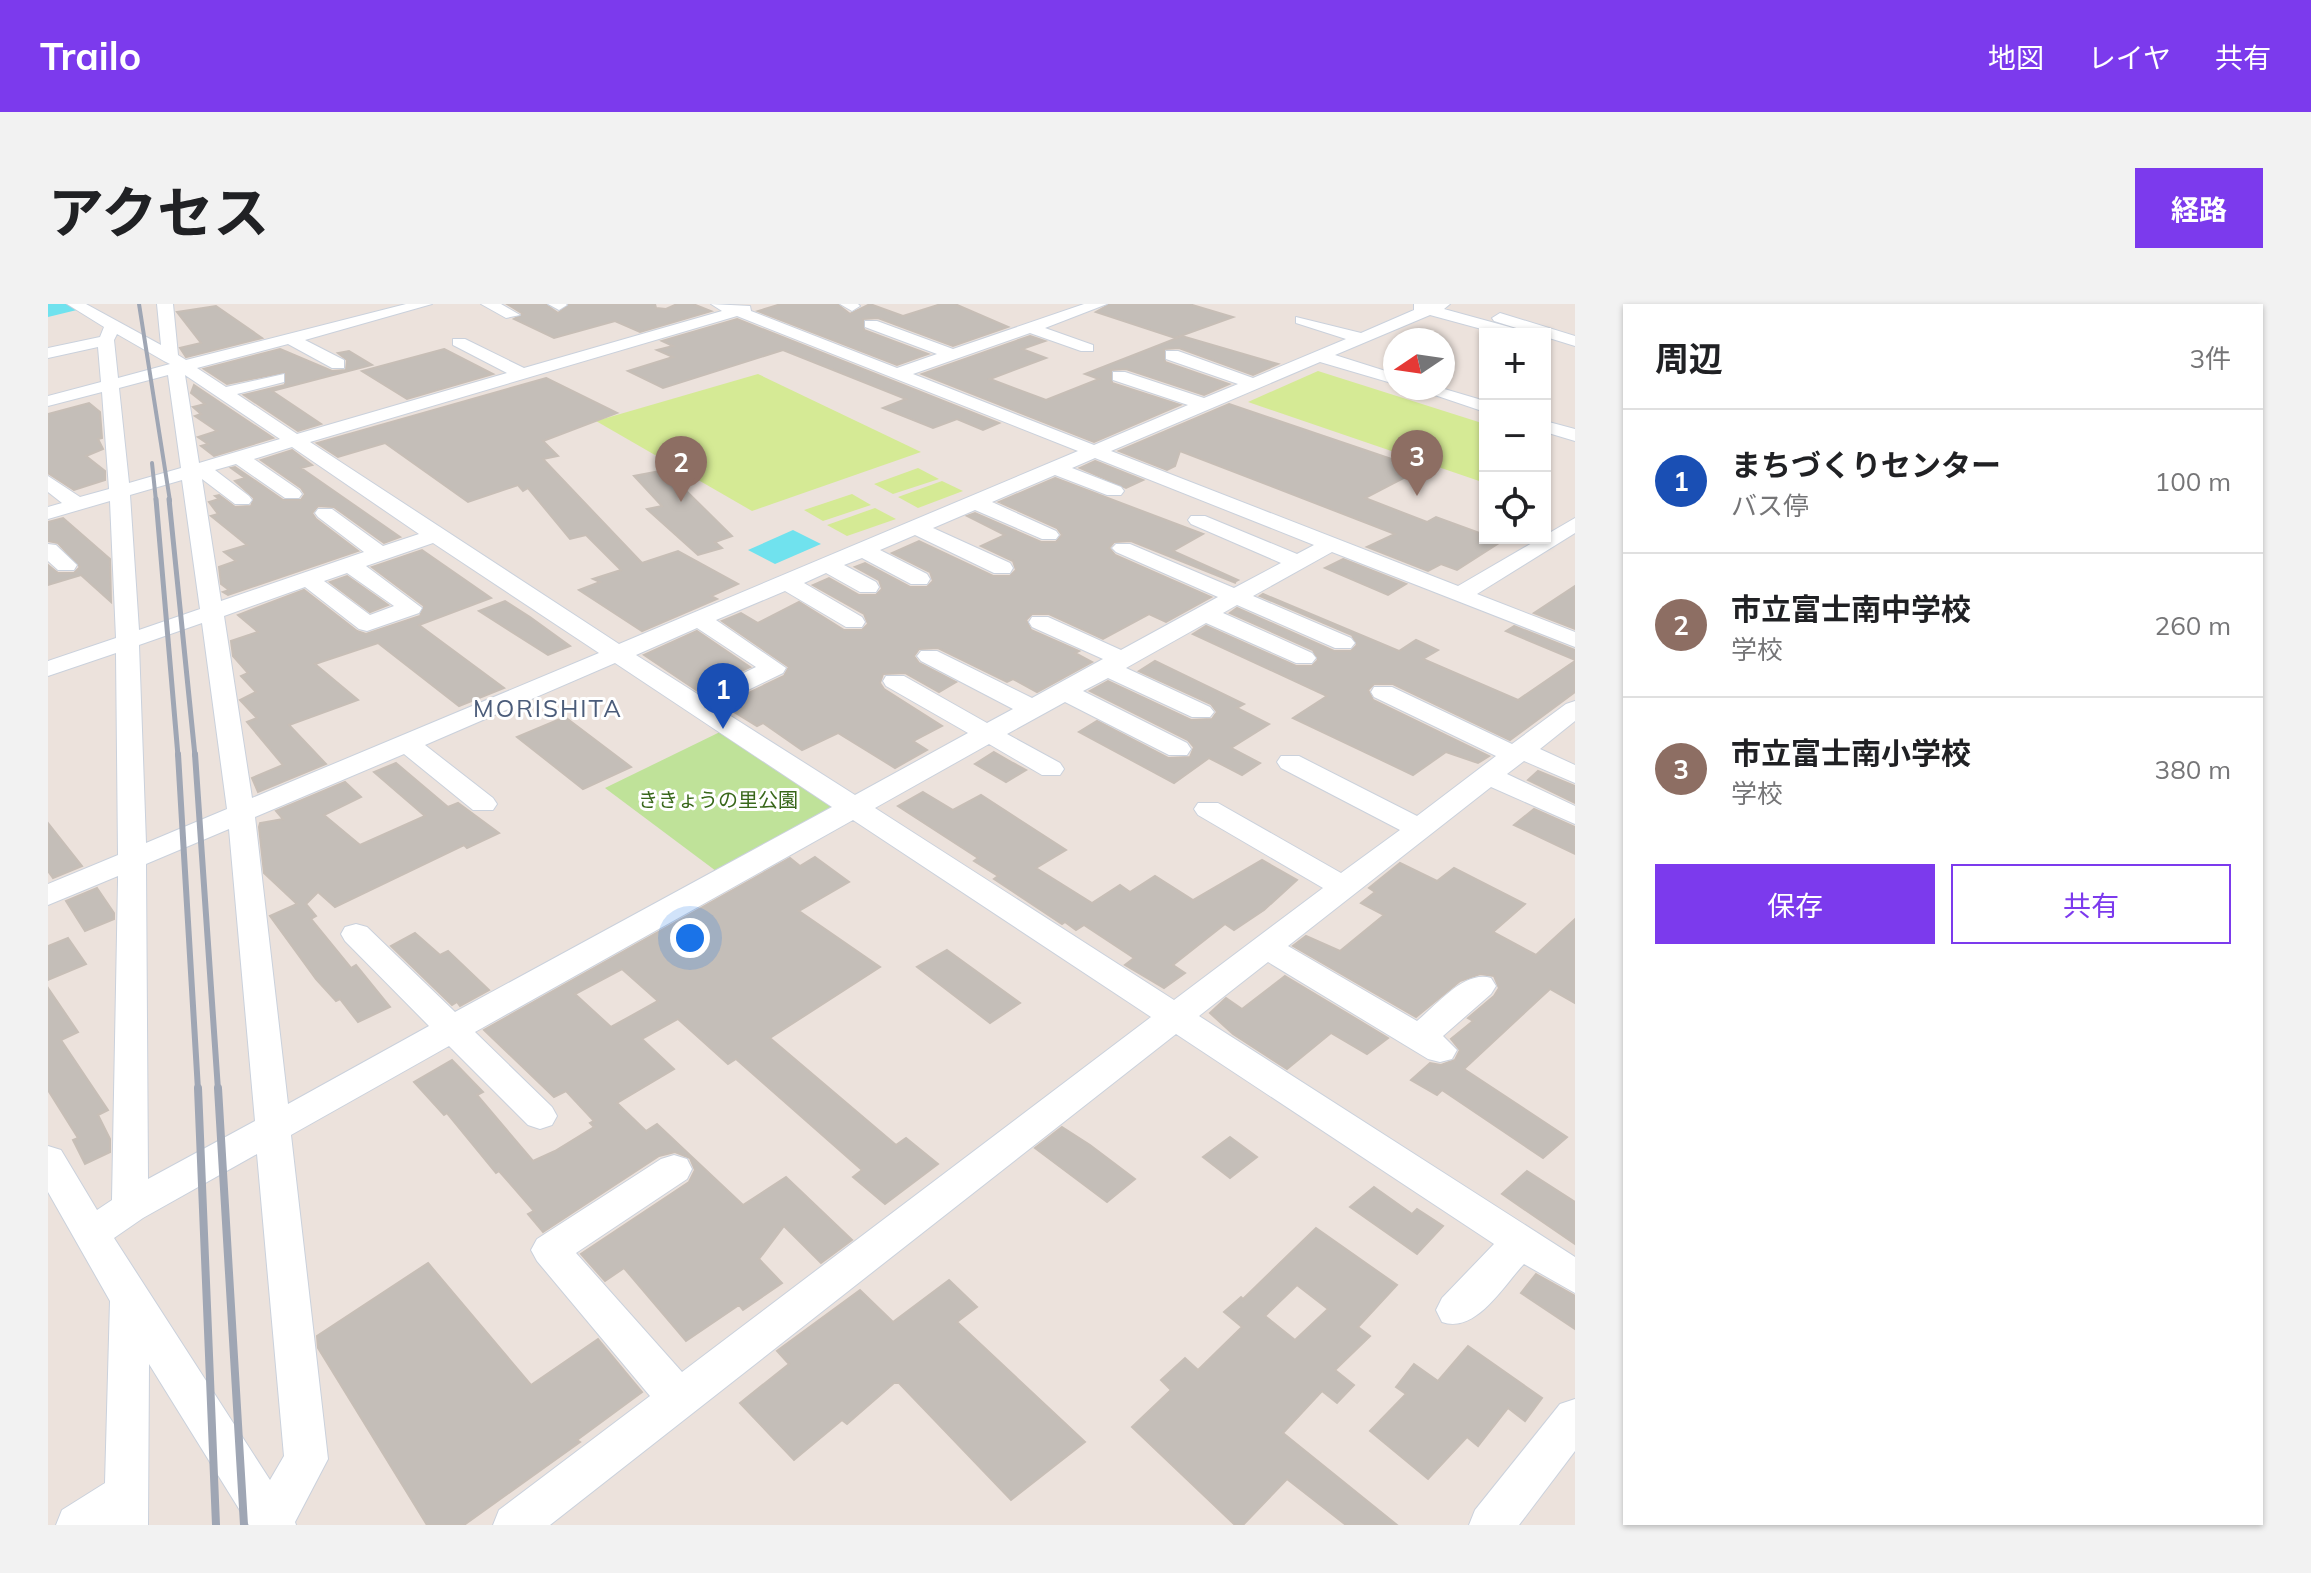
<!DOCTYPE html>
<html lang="ja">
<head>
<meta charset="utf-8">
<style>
  :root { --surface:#fff; --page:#f2f2f2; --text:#202124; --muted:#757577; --line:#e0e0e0; --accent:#7c3aed }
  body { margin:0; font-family:Mulish,"Noto Sans JP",sans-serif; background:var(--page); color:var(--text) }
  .controls { position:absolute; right:24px; top:24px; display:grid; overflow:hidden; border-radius:0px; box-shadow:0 2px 6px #0004 }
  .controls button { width:72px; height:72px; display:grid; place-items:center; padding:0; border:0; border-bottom:2px solid var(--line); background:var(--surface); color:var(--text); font:40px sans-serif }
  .compass { position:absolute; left:1335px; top:24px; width:72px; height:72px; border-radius:50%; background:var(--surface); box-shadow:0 2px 6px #0004; rotate:257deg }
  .you { position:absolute; left:642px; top:634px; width:28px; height:28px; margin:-20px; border:6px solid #fff; border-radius:50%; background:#1a73e8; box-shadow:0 0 0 12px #1a73e833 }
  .badge { display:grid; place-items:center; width:52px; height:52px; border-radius:50%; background:var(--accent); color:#fff; font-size:26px; font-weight:700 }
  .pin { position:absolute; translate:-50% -66px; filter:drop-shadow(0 2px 4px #0008) }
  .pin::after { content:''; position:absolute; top:42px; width:28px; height:24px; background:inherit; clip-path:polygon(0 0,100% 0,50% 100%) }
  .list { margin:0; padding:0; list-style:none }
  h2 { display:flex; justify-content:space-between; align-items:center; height:104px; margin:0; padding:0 32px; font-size:34px }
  h2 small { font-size:26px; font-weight:400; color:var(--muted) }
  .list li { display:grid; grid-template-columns:52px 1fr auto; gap:24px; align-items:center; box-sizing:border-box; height:144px; padding:0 32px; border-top:2px solid var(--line) }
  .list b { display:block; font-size:30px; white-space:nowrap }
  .list p { margin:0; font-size:26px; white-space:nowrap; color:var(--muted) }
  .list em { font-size:26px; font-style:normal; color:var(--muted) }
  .actions { display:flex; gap:16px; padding:24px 32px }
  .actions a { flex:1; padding:18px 0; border:2px solid var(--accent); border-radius:0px; text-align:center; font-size:28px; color:var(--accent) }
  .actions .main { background:var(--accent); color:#fff }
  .icon { flex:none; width:44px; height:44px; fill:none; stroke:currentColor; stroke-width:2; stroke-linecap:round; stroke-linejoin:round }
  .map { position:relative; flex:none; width:1527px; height:1221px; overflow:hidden; border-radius:0px }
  header { display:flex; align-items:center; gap:48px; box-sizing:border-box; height:112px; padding:0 40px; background:var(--accent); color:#fff }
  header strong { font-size:38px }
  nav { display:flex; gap:44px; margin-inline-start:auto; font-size:28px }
  .intro { display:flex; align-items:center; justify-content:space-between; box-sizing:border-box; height:192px; padding:0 48px }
  h1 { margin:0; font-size:56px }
  .button { padding:20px 36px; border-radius:0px; background:var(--accent); color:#fff; font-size:28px; font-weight:700 }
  main { display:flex; gap:48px; padding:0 48px }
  aside { flex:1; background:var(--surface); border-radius:0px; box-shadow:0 2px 6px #0004 }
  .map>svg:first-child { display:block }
</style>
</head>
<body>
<header>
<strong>Trailo</strong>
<nav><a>地図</a><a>レイヤ</a><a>共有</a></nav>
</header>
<div class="intro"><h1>アクセス</h1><a class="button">経路</a></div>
<main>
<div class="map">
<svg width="1527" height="1221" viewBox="0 0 1527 1221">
  <rect width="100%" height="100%" fill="#ece2dc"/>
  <path fill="#bfe299" d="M674 427 787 501 668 567 557 484Z"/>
  <g fill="#d5ea95">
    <path d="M1270 67 1437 120V179L1200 98Z"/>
    <path d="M710 70 873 148 704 207 548 117Z"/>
    <path d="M870 164 891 175 845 190 826 180Z"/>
    <path d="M894 177 915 187 870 204 850 193Z"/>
    <path d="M804 190 823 201 775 217 756 206Z"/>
    <path d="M827 204 848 215 799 232 779 221Z"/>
  </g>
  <path fill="#70e2ee" d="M745 226 773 240 727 260 700 246Z"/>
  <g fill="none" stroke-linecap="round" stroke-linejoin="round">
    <path fill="#70e2ee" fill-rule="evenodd" d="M0 0H36L33 5 0 13Z"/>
  </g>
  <g fill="#c4beb8" stroke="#c7beb6" stroke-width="2" fill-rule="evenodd">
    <path d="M459 0H497L510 9 522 0H607L608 4 618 5 629 0H645L663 7 592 28 567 17 506 34 466 15 475 10Z"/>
    <path d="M733 0H789L802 10 822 0 855 12 893 0H907L960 23 905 42 830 14 815 15 816 26 880 50 849 61 710 7Z"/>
    <path d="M1062 0H1141L1185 13 1127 34 1048 8Z"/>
    <path d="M168 2 214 34 138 53 132 44 153 39 129 8Z"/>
    <path d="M689 15 951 119 935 126 909 115 885 124 835 104 858 95 735 46 615 84 580 67 625 53 609 46 625 42 614 37Z"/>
    <path d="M982 32 997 37 974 45 998 54 942 75 998 96 1051 75 1037 70 1134 32 1230 60 1205 71 1131 44 1116 45 1117 58 1181 80 1156 91 1078 65 1063 66 1064 79 1132 101 1046 138 874 70Z"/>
    <path d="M232 45 284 67 298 66 299 56 290 49 301 47 324 61 224 87 273 120 250 127 196 91 237 81 238 68 179 80 156 65Z"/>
    <path d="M396 45 445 70 359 95 314 67Z"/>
    <path d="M498 74 569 109 495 137 510 152 495 155 594 259 630 247 690 280 663 292 669 295 594 327 531 286 552 278 545 275 573 266 538 231 522 235 480 184 475 187 470 181 420 198 337 139 290 153 269 139Z"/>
    <path d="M146 81 225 134 166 152 153 142 160 140 150 133 169 127 147 112 153 110 145 103 157 100 143 89Z"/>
    <path d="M41 99 52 108 54 134 50 135 55 145 38 152 57 167V176L26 186 0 169V110Z"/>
    <path d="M1181 100 1373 165 1317 194 1379 218 1388 213 1437 231V234L1454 237 1409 266 1393 260 1380 267 1319 243 1347 230 1132 147 1127 162 1119 166 1071 147Z"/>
    <path d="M244 146 264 161 253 164 352 233 336 239 286 203 270 202 264 209 268 215 310 247 180 291 175 288 181 286 173 280 171 263 188 257 176 248 199 241 163 212 170 210 161 198 171 195 167 192 171 191 187 203 203 202 206 194 187 177 197 174 183 164 187 163 235 196H253L257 190 253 184 213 156Z"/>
    <path d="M1047 157 1095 176 1078 184 1032 164Z"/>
    <path d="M617 166 684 232 667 238 674 244 650 251 599 205 614 202 586 172Z"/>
    <path d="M1007 174 1155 230 1125 247 1190 276 1186 278 1188 279 1083 237 1066 238 1061 244 1067 251 1163 293 1118 318 1101 310 1055 335 1001 310H984L978 316 983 326 1031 347 1027 349 1044 358 989 388 965 375 959 378 890 344 871 345 866 352 871 359 908 378 891 388 857 369 835 370 832 379 836 385 894 422 865 437 879 446 847 464 790 429 754 446 715 419 709 422 675 401 736 372 741 363 674 317 693 309 710 319 751 298 796 326H814L820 320 816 310 765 281 781 274 811 291H828L834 285 831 276 807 263 817 259 862 283H879L885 277 882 268 844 249 871 237 945 272H962L968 266 965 257 933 242 957 231 919 212 927 209 993 238H1008L1014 231 1009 224 951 198Z"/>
    <path d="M15 214 62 255 63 298 33 271 0 281V261L10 269H26L32 263 10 239 0 237V218Z"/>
    <path d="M374 246 443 294 371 321 456 384 411 402 330 339 267 360 310 396 241 421 278 460 210 488 204 474 235 461 199 418 209 414 192 396 208 388 193 372 200 369 185 352 183 337 210 328 190 311 256 286 309 327 318 330 372 312 376 302 324 263Z"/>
    <path d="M1295 255 1358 280 1340 291 1277 264Z"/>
    <path d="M299 272 340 301 322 308 282 278Z"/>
    <path d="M1527 282V325L1486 309Z"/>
    <path d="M1215 290 1351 347 1368 336 1390 346 1375 355 1470 396 1527 357V388L1462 436 1345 380H1326L1320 386 1325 396 1441 452 1430 459 1398 448 1365 471 1245 414 1279 392 1145 330 1158 322 1248 362H1264L1270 356 1265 346 1182 309 1189 304 1286 347H1303L1309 341 1304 331 1212 292Z"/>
    <path d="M457 297 482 313 522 342 500 351 431 307Z"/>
    <path d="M1466 322 1527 346V356L1458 327Z"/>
    <path d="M649 327 702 363 650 387 596 351Z"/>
    <path d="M1107 357 1196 400 1189 404 1221 420 1183 444 1212 459 1194 471 1161 454 1126 479 1031 428 1049 417 1120 454 1142 453 1146 443 1140 436 1042 387 1060 377 1143 416 1164 415 1169 408 1163 400 1091 367Z"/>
    <path d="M517 413 583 463 535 485 469 433Z"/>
    <path d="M946 448 965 459 978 466 958 478 927 460Z"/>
    <path d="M348 459 400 503 410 499 451 529 419 544 416 541 287 603 270 588 258 600 268 612 263 615 303 664 308 661 342 703 310 718 292 695 288 697 268 675 222 612 249 600 216 569 211 523 212 519 235 515 228 507 297 478 313 493 276 511 312 541 377 512 326 468Z"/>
    <path d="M1490 467 1527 482V499L1480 476Z"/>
    <path d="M875 488 905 506 933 491 1018 546 988 564 1044 599 1072 581 1082 588 1107 572 1145 596 1214 556 1249 576 1216 606 1186 626 1177 620 1125 661 1137 669 1116 684 1077 661 1086 654 1036 621 1028 626 1017 618 1014 620 946 575 950 572 926 557 930 554 850 502Z"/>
    <path d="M1486 505 1527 523V550L1466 521Z"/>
    <path d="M0 519 34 562 5 574 0 567Z"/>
    <path d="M767 553 801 578 751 607 832 663 722 734 848 841 858 834 890 860 837 900 805 873 814 866 688 755 680 760 630 715 594 735 626 765 569 799 598 827 609 820 695 901 738 873 804 936 773 959 736 922 711 955 734 979 695 1006 691 1001 638 1037 576 964 557 977 533 950 641 878 647 866 642 854 627 848 611 852 495 928 480 910 486 907 451 867 448 869 399 809 396 811 366 778 404 756 435 788 429 791 485 857 507 847 546 823 542 819 546 817 518 787 506 793 436 726 742 554 752 562ZM574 665 610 697 563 723 527 690Z"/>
    <path d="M1352 559 1389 577 1406 564 1477 600 1445 628 1488 651 1527 615V699L1502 685 1416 765 1519 833 1495 854 1394 786 1389 791 1363 776 1382 759 1393 761 1407 756 1412 746 1403 735 1425 717 1420 714 1446 692 1451 684 1446 672 1432 670 1412 677 1368 713 1245 642 1258 632 1292 647 1336 611 1313 599 1327 588 1321 584Z"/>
    <path d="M49 584 66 609V615L37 627 18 597Z"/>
    <path d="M367 629 392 651 400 647 441 686 412 702 409 698 404 701 343 642Z"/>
    <path d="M20 634 38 660 0 676V642Z"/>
    <path d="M899 646 972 699 942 719 869 663Z"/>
    <path d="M1237 672 1340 734 1319 750 1283 729 1239 765 1185 730 1162 709 1178 694 1194 705Z"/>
    <path d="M0 684 30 728 13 736 60 806 50 811 62 835V848L37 860 25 836 30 834 0 786Z"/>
    <path d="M1014 823 1042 841 1087 875 1059 898 987 844Z"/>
    <path d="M1182 833 1209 853 1182 874 1155 853Z"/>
    <path d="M1479 867 1527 898V940L1454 890Z"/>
    <path d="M1326 883 1364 910 1369 905 1395 922 1369 950 1302 903Z"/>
    <path d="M1268 924 1349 981 1310 1023 1322 1032 1287 1066 1306 1081 1289 1099 1274 1087 1235 1129 1349 1221H1298L1239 1175 1195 1221H1187L1084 1123 1123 1086 1113 1076 1137 1054 1150 1066 1194 1023 1176 1008 1193 993 1195 995ZM1249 981 1280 1005 1247 1036 1217 1012Z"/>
    <path d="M380 959 483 1081 550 1035 594 1088 529 1136 532 1138 416 1221H379L270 1044 269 1032Z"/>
    <path d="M1488 970 1527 992V1025L1473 989Z"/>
    <path d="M901 976 929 1003 909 1018 1037 1138 963 1196 851 1079H846L799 1120 794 1116 746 1156 692 1099 741 1060 729 1047 812 986 845 1018Z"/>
    <path d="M1420 1042 1494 1094 1477 1117 1460 1104 1430 1142 1419 1133 1380 1175 1322 1127 1358 1090 1348 1083 1366 1060 1390 1077Z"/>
  </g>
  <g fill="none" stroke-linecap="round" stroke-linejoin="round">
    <g stroke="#cad1dc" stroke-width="2">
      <g id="minor">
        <path d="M19 0H38L113 41 109 0H125L130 51 138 56 358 0H384L257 36 296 56V64H284L240 40 149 64 178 83 236 70V78L189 90 249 130 459 69 405 41V35H417L476 64 674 7 663 0 702 2 703 7 849 64 889 50 817 23V17H829L905 45 1036 0H1059L997 24 1045 41V47H1033L982 29 865 70 1046 141 1140 101 1065 76V68H1077L1156 94 1190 80 1118 55V47H1130L1205 74 1298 35 1248 19V13L1313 29 1366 6V0H1402L1396 5 1476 27 1478 30H1452L1382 11 1287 51 1347 70V80L1272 58 1063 147 1410 282 1527 214V229L1429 290 1527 328V343L1284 248 1205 292 1303 334 1307 339 1303 344H1287L1189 301 1175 309 1264 349 1268 354 1264 359H1248L1158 319 1078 364 1162 403 1166 408 1162 413H1144L1060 374 1035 387 1139 439 1143 445 1139 451H1121L1017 398 959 430 1012 459 1016 465 1012 471H994L941 440 827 504 1126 696 1275 584 1150 511 1146 505 1150 499H1170L1293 569 1352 526 1233 464 1229 458 1233 452H1251L1369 512 1448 452 1326 393 1323 388 1326 383H1344L1464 440 1518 400 1527 397V417L1492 445 1527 461V479L1476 457 1459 470 1527 502V520L1443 483 1240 642 1369 717C1389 701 1416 666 1443 674L1448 682 1443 690 1395 732 1409 746 1404 755 1392 758 1380 755 1220 658 1151 712 1527 953V989L1476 960C1455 982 1428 1030 1394 1018L1388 1006 1394 994 1446 940 1128 730 502 1221H445L451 1206 602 1092 489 957 483 946 489 935 613 855 626 851 639 855 644 865 639 875 528 949 634 1068 1103 713 805 516 427 728 504 803 509 812 504 821 492 825 480 821 401 742 243 831 280 1155 247 1218 248 1221H201L101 1060 100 1221H8L14 1206 57 1179 62 997 0 888V842L13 846 49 906 64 896 70 577V572L0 601V580L70 551 68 349 0 372V357L68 334 62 197 0 215V203L14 199 0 188V172L32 193 61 185 54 88 0 102V92L53 78 50 43 0 54V44L52 33 56 23ZM689 12 1030 147 571 340 262 138ZM69 30 116 57 122 60 70 74 66 36ZM120 71 133 164 81 179 71 84ZM137 71 232 135 151 159ZM244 143 371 230 335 242 284 205H270L267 209 270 213 316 248 173 297 154 175 187 200H201L204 196 201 192 167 166 188 160 237 194H251L254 190 251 186 206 155ZM1047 154 1266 241 1249 250 1157 212H1143L1140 216 1143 220 1233 259 1186 284 1082 240H1068L1064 244 1068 248 1170 293 1073 346 1000 313H984L981 318 984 323 1055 355 984 394 889 347H873L869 352 873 357 965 405 939 419 856 372H838L835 377 838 382 920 429 807 491 667 402 735 369 738 364 668 316 737 287 798 323H814L817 318 814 313 756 279 778 269 812 288H828L831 283 828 278 796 261 814 254 863 280H879L882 275 879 270 832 246 867 231 946 269H962L965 264 962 259 885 224 927 206 994 235H1008L1011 231 1008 227 944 198 1007 171 1059 191H1073L1076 187 1073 183 1024 164ZM134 176 152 305 91 326 82 191ZM385 239 551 349 204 494 176 312 257 283 311 325 319 327 371 309 374 304 318 262ZM299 269 346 302 322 311 276 277ZM154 319 179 505 98 539 91 341ZM649 324 708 363 651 391 588 351ZM567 359 784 503 407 708 319 623 308 620 297 623 293 630 297 637 381 722 240 800 207 513 356 450 425 506H445L449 500 445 494 377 441ZM181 525 207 817 100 875 98 560ZM209 850 236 1152 222 1176 66 934 95 914Z"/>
        <path d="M433 0H453L472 11 458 14Z"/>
        <path d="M500 0H518L519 1 511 6Z"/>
        <path d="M792 0H810L812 2 804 7Z"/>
        <path d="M1452 9 1527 32V42L1446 17 1444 14Z"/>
        <path d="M1366 84H1393L1437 97V108Z"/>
        <path d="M1497 117 1527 125V137L1497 128Z"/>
        <path d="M0 240 8 241 29 261 26 266H10L0 257Z"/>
        <path d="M1527 1095V1147L1471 1221H1421L1427 1206 1512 1100Z"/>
      </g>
    </g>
    <use href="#minor" fill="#fff" fill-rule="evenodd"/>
    <g stroke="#9fa6b4" stroke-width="4">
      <path d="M91 0 122 197"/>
      <path d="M104 159 108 197"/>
    </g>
    <g stroke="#9fa6b4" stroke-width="5">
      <path d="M108 195 130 452"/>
      <path d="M121 195 147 452"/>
    </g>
    <g stroke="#9fa6b4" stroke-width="6">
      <path d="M130 450 150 786"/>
      <path d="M147 450 170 786"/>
    </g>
    <g stroke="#9fa6b4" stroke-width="8">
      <path d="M150 784 168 1221"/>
      <path d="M170 784 196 1221"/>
    </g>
  </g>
  <g text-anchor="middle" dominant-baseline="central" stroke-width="6" stroke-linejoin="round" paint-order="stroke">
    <g font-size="20" fill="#38671a" stroke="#fff">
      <text x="670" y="495">ききょうの里公園</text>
    </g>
    <g font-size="24" letter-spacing="2" fill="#4b5c7a" stroke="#fff">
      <text x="500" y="404">MORISHITA</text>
    </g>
  </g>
</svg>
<div class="controls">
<button>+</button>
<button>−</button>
<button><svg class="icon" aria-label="locate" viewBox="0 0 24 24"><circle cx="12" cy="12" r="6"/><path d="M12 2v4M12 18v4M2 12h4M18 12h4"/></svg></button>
</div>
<svg class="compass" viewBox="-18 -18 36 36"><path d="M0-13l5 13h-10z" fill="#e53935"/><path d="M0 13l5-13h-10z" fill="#757577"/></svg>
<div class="you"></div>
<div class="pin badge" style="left:675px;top:425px;background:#1a4fb4">1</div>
<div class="pin badge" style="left:633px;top:198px;background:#8d6e63">2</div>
<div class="pin badge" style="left:1369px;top:192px;background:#8d6e63">3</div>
</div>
<aside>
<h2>周辺<small>3件</small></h2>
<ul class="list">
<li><span class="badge" style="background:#1a4fb4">1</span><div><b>まちづくりセンター</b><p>バス停</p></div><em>100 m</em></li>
<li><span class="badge" style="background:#8d6e63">2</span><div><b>市立富士南中学校</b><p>学校</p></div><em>260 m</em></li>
<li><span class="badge" style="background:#8d6e63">3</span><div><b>市立富士南小学校</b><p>学校</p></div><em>380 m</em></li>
</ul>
<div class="actions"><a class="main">保存</a><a>共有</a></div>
</aside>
</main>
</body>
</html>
